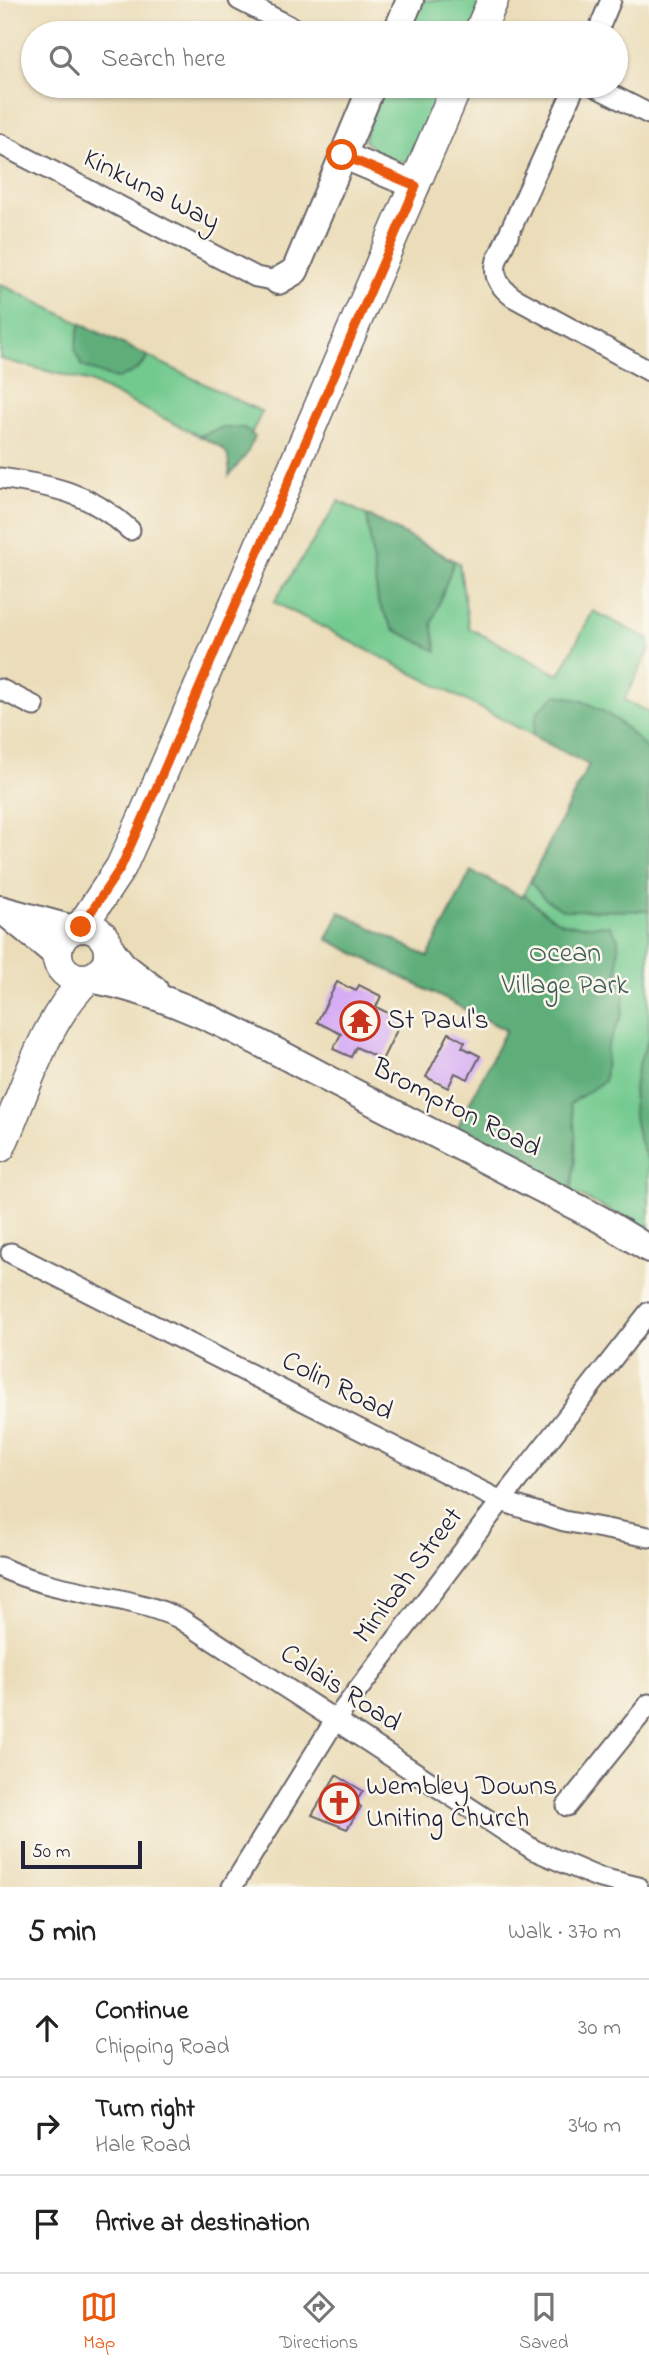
<!DOCTYPE html>
<html lang="en">
<head>
<meta charset="utf-8">
<style>
  :root { --surface:#fff; --page:#f6f6f6; --text:#222; --muted:#767676; --line:#e0e0e0; --accent:#ea580c }
  body { margin:0; font-family:"Indie Flower",sans-serif; background:var(--page); color:var(--text) }
  .scale { position:absolute; left:21px; bottom:18px; width:121px; box-sizing:border-box; padding-left:7px; border:4px solid #22223b; border-top:0; font-size:19px; line-height:24px; white-space:nowrap; color:#22223b; -webkit-text-stroke:5px #fbf7ec; paint-order:stroke }
  .stop { position:absolute; width:21px; height:21px; margin:-16px; border:5px solid #ea580c; border-radius:50%; background:#fff }
  .stop.end { background:#ea580c; border-color:#fff; box-shadow:0 2px 7px #0008 }
  .list { margin:0; padding:0; list-style:none }
  h2 { display:flex; justify-content:space-between; align-items:center; height:91px; margin:0; padding:0 28px; font-size:30px }
  h2 small { font-size:23px; font-weight:400; color:var(--muted) }
  .list li { display:grid; grid-template-columns:46px 1fr auto; gap:21px; align-items:center; box-sizing:border-box; height:98px; padding:0 28px; border-top:2px solid var(--line) }
  .list b { display:block; font-size:26px; white-space:nowrap }
  .list p { margin:0; font-size:23px; white-space:nowrap; color:var(--muted) }
  .list em { font-size:23px; font-style:normal; color:var(--muted) }
  .icon { flex:none; width:38px; height:38px; fill:none; stroke:currentColor; stroke-width:2; stroke-linecap:round; stroke-linejoin:round }
  .map { position:relative; flex:none; width:649px; height:1887px; overflow:hidden }
  .search { position:absolute; background:var(--surface); box-shadow:0 2px 5px #0004; left:21px; right:21px; top:21px; height:77px; display:flex; align-items:center; gap:18px; box-sizing:border-box; padding:0 24px; border-radius:38px; color:var(--muted); font-size:26px }
  .sheet { height:385px; background:var(--surface) }
  nav { display:flex; justify-content:space-around; align-items:center; box-sizing:border-box; height:98px; border-top:2px solid var(--line); background:var(--surface); font-size:19px; color:var(--muted) }
  nav a { display:grid; justify-items:center; gap:4px }
  nav .on { color:var(--accent) }
  .map>svg:first-child { display:block }
</style>
</head>
<body>
<div class="map">
<svg width="649" height="1887" viewBox="0 0 649 1887">
  <rect width="100%" height="100%" fill="#fbf7ec"/>
  <filter id="ink" filterUnits="userSpaceOnUse"><feTurbulence type="fractalNoise" baseFrequency=".0143" numOctaves="2"/><feDisplacementMap in="SourceGraphic" scale="14" xChannelSelector="R" yChannelSelector="G"/><feConvolveMatrix kernelMatrix="1 2 1 2 8 2 1 2 1" color-interpolation-filters="sRGB"/></filter>
  <filter id="wash" filterUnits="userSpaceOnUse"><feTurbulence type="fractalNoise" baseFrequency=".00686" numOctaves="4" result="noise"/><feDisplacementMap in="SourceGraphic" scale="28" xChannelSelector="R" yChannelSelector="G"/><feGaussianBlur stdDeviation="1.57" result="paint"/><feColorMatrix in="noise" values="0 0 0 0 0 0 0 0 0 0 0 0 0 0 0 0 0 1.4 0 .05"/><feComposite in="paint" operator="in"/></filter>
  <g filter="url(#wash)">
    <rect width="100%" height="100%" fill="#ebddb9"/>
    <g fill="#73ca8f" stroke="#4a7665" stroke-width="2">
      <path d="M420 0H486L472 33H405Z"/>
      <path d="M382 86H449L409 162C393 164 372 152 364 139Z"/>
      <path d="M0 284 262 412 240 456 90 382 0 359Z"/>
      <path d="M339 501 459 563 469 628 559 675 593 611 649 639V651L624 700 649 712V1230L454 1134 506 1030 327 939 340 912 428 957 471 871 522 897 589 764 274 602Z"/>
    </g>
    <g fill="#5eae7a" stroke="#40685a" stroke-width="2">
      <path d="M80 324 148 356C142 370 128 375 115 379L82 366 75 350Z"/>
      <path d="M221 428H244L255 437 246 455 229 476C231 447 223 448 199 436Z"/>
      <path d="M367 515 454 561 432 624 437 651 393 629 378 602Z"/>
      <path d="M556 695C595 699 625 723 649 752V911L562 910 544 898 530 882 589 765 533 736 537 712Z"/>
      <path d="M471 871 522 897 524 894C554 924 567 929 609 925L618 938V971L624 996 622 1015 607 1047 604 1081 570 1104C579 1132 575 1164 571 1193L454 1134 506 1030 327 939 340 912 428 957Z"/>
      <path d="M649 1039V1162C627 1121 629 1080 649 1039Z"/>
    </g>
    <g id="blocks">
      <g fill="#d6adf4">
        <path d="M337 982 356 991 359 985 381 996 376 1007 402 1020 382 1060 356 1047 351 1057 333 1049 341 1034 317 1022Z"/>
        <path d="M449 1033 465 1042 462 1047 480 1056 468 1079 455 1073 448 1088 426 1077Z"/>
        <path d="M336 1775 363 1791 356 1802 361 1807 347 1829 312 1815Z"/>
      </g>
    </g>
  </g>
  <g filter="url(#ink)">
    <use href="#blocks" fill-opacity="0" stroke="#686367" stroke-width="2"/>
    <g fill="none" stroke-linecap="round" stroke-linejoin="round">
      <g stroke="#686367" stroke-width="23">
        <g id="street">
          <path d="M239 0 303 33"/>
          <path d="M597 33 611 0"/>
          <path d="M575 86 497 260C492 277 500 287 513 297L649 371"/>
          <path d="M594 86 649 114"/>
          <path d="M0 144 256 277 278 281"/>
          <path d="M0 478C53 486 89 492 130 530"/>
          <path d="M0 689 34 706"/>
          <path d="M11 1253 501 1501 564 1521 649 1537"/>
          <path d="M0 1567C57 1594 122 1593 179 1618L534 1850 597 1877 638 1887"/>
          <path d="M567 1806 649 1704"/>
          <path d="M232 1887 336 1719 501 1501 649 1312"/>
        </g>
      </g>
      <g stroke="#686367" stroke-width="30">
        <g id="secondary">
          <path d="M396 33 410 0"/>
          <path d="M342 155 416 186"/>
          <path d="M278 281 295 271 372 86"/>
          <path d="M0 909 73 929"/>
          <path d="M8 915 57 955"/>
          <path d="M107 944 123 965 154 989"/>
          <path d="M89 979C176 994 254 1040 332 1081 421 1127 511 1173 600 1219L649 1249"/>
        </g>
      </g>
      <g stroke="#686367" stroke-width="33">
        <g id="primary">
          <path d="M479 33 493 0"/>
          <path d="M81 927 121 867 144 816 457 86"/>
          <circle cx="83" cy="953" r="26"/>
          <path d="M0 1147C26 1091 42 1023 87 979"/>
        </g>
      </g>
      <use href="#street" stroke="#fff" stroke-width="19"/>
      <use href="#secondary" stroke="#fff" stroke-width="26"/>
      <use href="#primary" stroke="#fff" stroke-width="30"/>
    </g>
  </g>
  <g fill="none" stroke-linecap="round" stroke-linejoin="round" filter="url(#ink)">
    <path stroke="#ea580c" stroke-width="9" d="M81 927 121 867 144 816 416 186 342 155"/>
  </g>
  <defs>
    <g id="temple-ring" transform="scale(2.0125)"><circle r="9.5" fill="#fbf7ec" stroke="#c8321e" stroke-width="1.5"/><path d="M0-6L5-2H3V0L6.5 2.5H4V6H1.5V3h-3V6H-4V2.5H-6.5L-3 0V-2H-5Z" fill="#c8321e"/></g>
    <g id="church-ring" transform="scale(2.0125)"><circle r="9.5" fill="#fbf7ec" stroke="#c8321e" stroke-width="1.5"/><path d="M-1.2-6h2.4v3.5h3.3v2.4h-3.3V6h-2.4V-.1h-3.3v-2.4h3.3Z" fill="#c8321e"/></g>
  </defs>
  <g fill-rule="evenodd">
    <use href="#temple-ring" x="360" y="1021"/>
    <use href="#church-ring" x="339" y="1803"/>
  </g>
  <g text-anchor="middle" dominant-baseline="central" stroke-width="5" stroke-linejoin="round" paint-order="stroke">
    <g font-size="28" fill="#22223b" stroke="#fbf7ec">
      <text transform="translate(151 191) rotate(27)">Kinkuna Way</text>
      <text transform="translate(456 1109) rotate(27)">Brompton Road</text>
      <text transform="translate(337 1387) rotate(27)">Colin Road</text>
      <text transform="translate(409 1576) rotate(-53)">Minibah Street</text>
      <text transform="translate(340 1689) rotate(33)">Calais Road</text>
    </g>
    <g font-size="28" fill="#3e5d58" stroke="#fbf7ec">
      <text x="565" y="954">Ocean<tspan x="565" dy="32">Village Park</tspan></text>
    </g>
    <g font-size="28" fill="#22223b" stroke="#fbf7ec" text-anchor="start">
      <text x="387" y="1021">St Paul's</text>
      <text x="366" y="1787">Wembley Downs<tspan x="366" dy="32">Uniting Church</tspan></text>
    </g>
  </g>
</svg>
<div class="scale">50 m</div>
<div class="stop" style="left:342px;top:155px"></div>
<div class="stop end" style="left:81px;top:927px"></div>
<div class="search"><svg class="icon" aria-label="search" viewBox="0 0 24 24"><circle cx="10" cy="10" r="6"/><path d="M15 15l6 6"/></svg>Search here</div>
</div>
<section class="sheet">
<h2>5 min<small>Walk · 370 m</small></h2>
<ul class="list">
<li><svg class="icon" aria-label="ahead" viewBox="0 0 24 24"><path d="M12 20V5M6 11l6-6 6 6"/></svg><div><b>Continue</b><p>Chipping Road</p></div><em>30 m</em></li>
<li><svg class="icon" aria-label="right" viewBox="0 0 24 24"><path d="M7 20v-9h11M14 6l5 5-5 5"/></svg><div><b>Turn right</b><p>Hale Road</p></div><em>340 m</em></li>
<li><svg class="icon" aria-label="arrive" viewBox="0 0 24 24"><path d="M6 21V4h12l-3 4 3 4H6"/></svg><div><b>Arrive at destination</b></div></li>
</ul>
</section>
<nav>
<a class="on"><svg class="icon" aria-label="map" viewBox="0 0 24 24"><path d="M3 6l6-2 6 2 6-2v14l-6 2-6-2-6 2zM9 4v14M15 6v14"/></svg>Map</a>
<a><svg class="icon" aria-label="directions" viewBox="0 0 24 24"><path d="M12 3l9 9-9 9-9-9zM9 14v-3h6M13 9l2 2-2 2"/></svg>Directions</a>
<a><svg class="icon" aria-label="saved" viewBox="0 0 24 24"><path d="M7 4h10v16l-5-4-5 4z"/></svg>Saved</a>
</nav>
</body>
</html>
